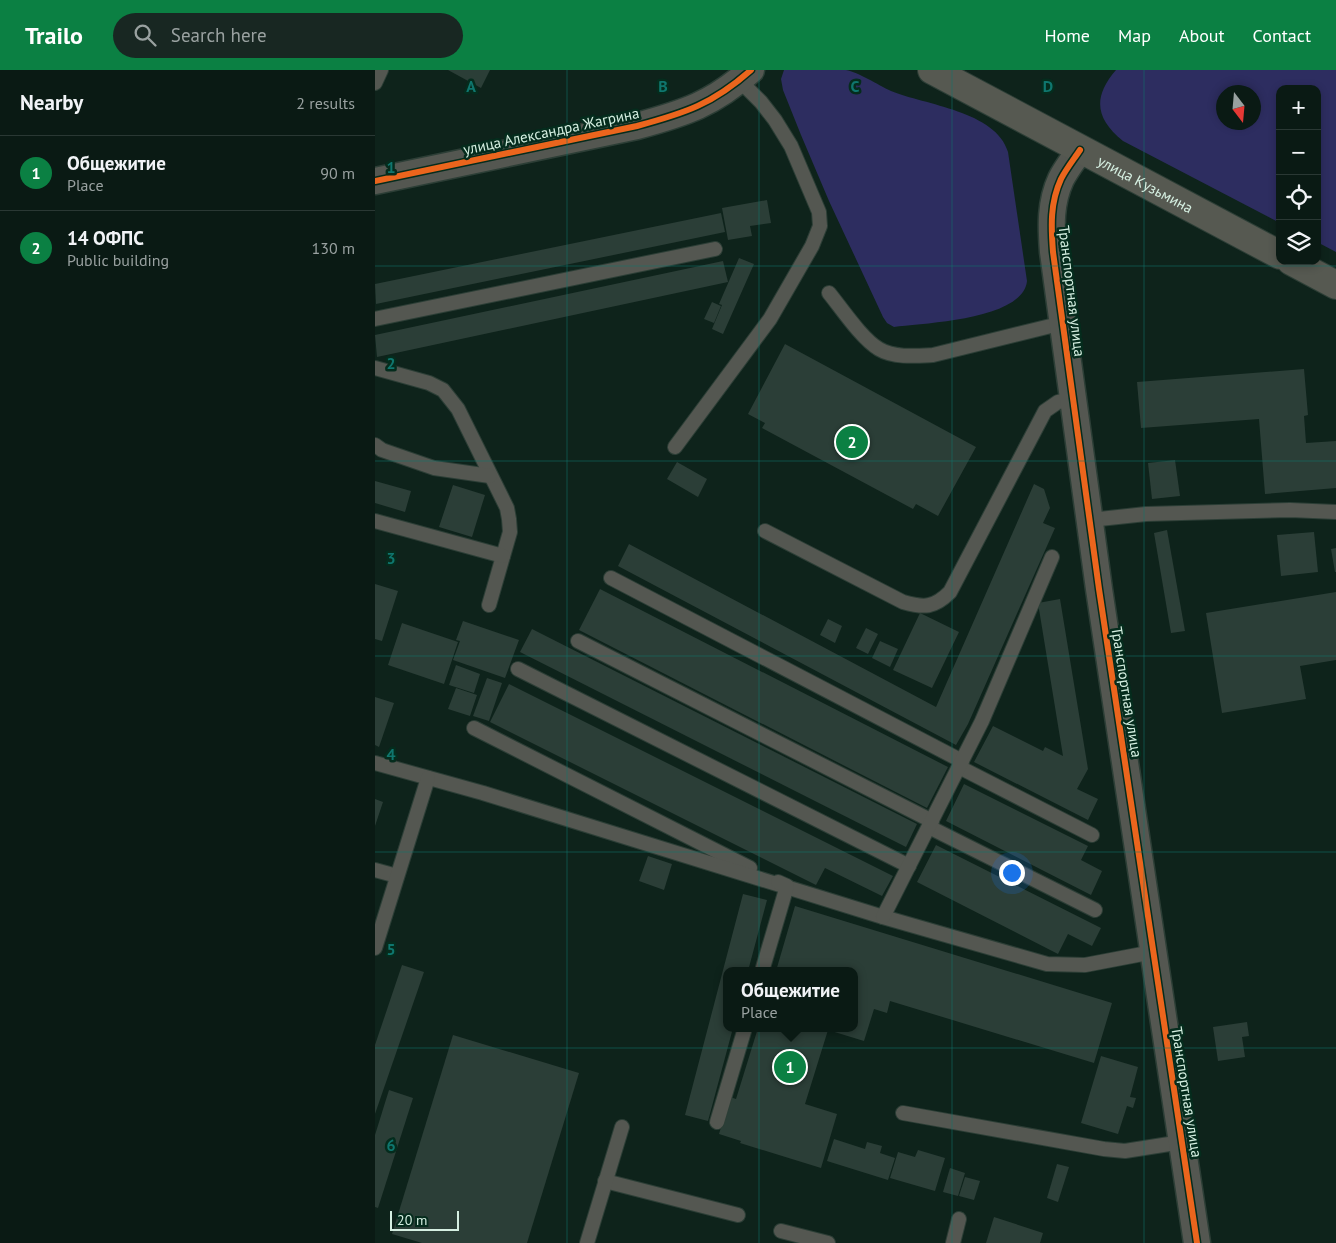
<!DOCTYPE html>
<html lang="en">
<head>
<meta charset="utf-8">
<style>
  :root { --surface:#0a1a14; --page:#182722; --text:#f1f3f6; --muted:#99a1a0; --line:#2a3834; --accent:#0b8043 }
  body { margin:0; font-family:"PT Sans",sans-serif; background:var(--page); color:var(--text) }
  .controls { position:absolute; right:15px; top:15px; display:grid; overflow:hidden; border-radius:10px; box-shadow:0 2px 8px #0003 }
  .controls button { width:45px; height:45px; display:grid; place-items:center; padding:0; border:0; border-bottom:1px solid var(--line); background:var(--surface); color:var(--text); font:25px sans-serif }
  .compass { position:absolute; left:841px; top:15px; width:45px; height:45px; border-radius:50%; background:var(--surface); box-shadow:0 2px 8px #0003; rotate:164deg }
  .scale { position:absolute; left:15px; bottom:12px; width:69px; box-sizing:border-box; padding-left:5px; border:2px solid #d5efe1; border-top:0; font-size:14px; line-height:18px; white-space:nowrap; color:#d5efe1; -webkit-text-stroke:4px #052c1d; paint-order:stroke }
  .you { position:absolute; left:636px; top:802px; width:18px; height:18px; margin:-12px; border:4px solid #fff; border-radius:50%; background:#1a73e8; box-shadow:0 0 0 8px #1a73e833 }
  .badge { display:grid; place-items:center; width:32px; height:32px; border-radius:50%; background:var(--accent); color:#fff; font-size:16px; font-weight:700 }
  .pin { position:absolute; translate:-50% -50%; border:2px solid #fff; box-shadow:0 1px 5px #0006 }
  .popup { position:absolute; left:348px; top:897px; width:135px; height:65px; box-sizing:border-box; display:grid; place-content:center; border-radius:10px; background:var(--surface); filter:drop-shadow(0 1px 4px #0005); font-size:16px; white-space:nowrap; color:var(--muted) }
  .popup b { font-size:19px; color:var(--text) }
  .popup::after { content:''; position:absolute; left:50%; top:100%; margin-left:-10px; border:10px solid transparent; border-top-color:var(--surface) }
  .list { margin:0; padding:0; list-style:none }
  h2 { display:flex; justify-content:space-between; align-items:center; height:65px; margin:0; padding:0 20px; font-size:21px }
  h2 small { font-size:16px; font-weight:400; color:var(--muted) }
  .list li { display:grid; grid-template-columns:32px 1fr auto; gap:15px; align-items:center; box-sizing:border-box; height:75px; padding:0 20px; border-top:1px solid var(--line) }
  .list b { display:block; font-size:19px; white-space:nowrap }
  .list p { margin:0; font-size:16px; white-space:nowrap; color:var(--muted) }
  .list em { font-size:16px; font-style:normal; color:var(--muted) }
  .icon { flex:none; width:28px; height:28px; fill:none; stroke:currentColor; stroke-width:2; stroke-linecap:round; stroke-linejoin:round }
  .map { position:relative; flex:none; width:961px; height:1173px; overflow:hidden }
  header { display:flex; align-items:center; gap:30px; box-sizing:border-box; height:70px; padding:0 25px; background:var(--accent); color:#fff }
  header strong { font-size:24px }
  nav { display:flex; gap:28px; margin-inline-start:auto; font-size:18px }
  .search { width:350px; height:45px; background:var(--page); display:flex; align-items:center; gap:12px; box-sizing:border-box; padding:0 18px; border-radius:28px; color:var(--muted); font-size:19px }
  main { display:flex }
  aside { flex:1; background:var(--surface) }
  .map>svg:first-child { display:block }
</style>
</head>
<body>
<header>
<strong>Trailo</strong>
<div class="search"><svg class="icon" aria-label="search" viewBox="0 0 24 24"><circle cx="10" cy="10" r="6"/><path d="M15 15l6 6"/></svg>Search here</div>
<nav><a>Home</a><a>Map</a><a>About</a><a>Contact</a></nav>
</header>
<main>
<aside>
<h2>Nearby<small>2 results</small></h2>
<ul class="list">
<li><span class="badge">1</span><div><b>Общежитие</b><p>Place</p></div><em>90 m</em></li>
<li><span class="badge">2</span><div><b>14 ОФПС</b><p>Public building</p></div><em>130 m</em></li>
</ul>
</aside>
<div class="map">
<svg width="961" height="1173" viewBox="0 0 961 1173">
  <rect width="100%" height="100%" fill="#0e231b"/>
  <g fill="#2d2d60" fill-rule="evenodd">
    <path d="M409 0C428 0 453 0 471 0 483 2 503 15 516 21 550 35 621 41 633 82L652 211C648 250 549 253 519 257L512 253 508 247 454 131 426 65 408 20 406 9Z"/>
    <path d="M741 0H961V182L942 172V19H905V153L748 71C721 49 717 28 741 0ZM848 22H878V52H848Z"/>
  </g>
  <g fill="#2b3e37">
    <path d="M73 0H115L106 18Z"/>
    <path d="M392 130 396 153 375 156 377 166 353 170 347 138Z"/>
    <path d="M346 143 350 162 1 234 0 214Z"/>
    <path d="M364 188 379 194 348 264 337 259 347 235 344 234Z"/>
    <path d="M348 191 353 212 2 287 0 265Z"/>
    <path d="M337 232 346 236 339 253 329 249Z"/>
    <path d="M410 274 601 377 563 446 541 434 538 439 387 358 390 353 373 344Z"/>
    <path d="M929 299 933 345 929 346 931 373 961 371V418L890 424 884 349 766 358 762 312Z"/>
    <path d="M800 390 805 426 777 429 773 393Z"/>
    <path d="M302 392 332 409 323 427 292 409Z"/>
    <path d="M0 411 36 421 30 442 0 433Z"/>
    <path d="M659 414 669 419 675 438 668 453 680 458 593 654 581 675 243 496 254 474 561 637Z"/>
    <path d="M78 415 110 425 97 467 64 457Z"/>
    <path d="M792 460 810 561 796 563 779 463Z"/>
    <path d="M939 462 943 502 906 506 902 465Z"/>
    <path d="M961 478V502H960L956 479Z"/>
    <path d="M0 514 23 521 7 571 0 569Z"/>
    <path d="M225 519 573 697 552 738 204 560Z"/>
    <path d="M961 522V590L925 596 931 629 847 643 831 543Z"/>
    <path d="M685 529 713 699 702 719 723 729 713 750 599 692 618 656 668 681 670 677 688 686 663 533Z"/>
    <path d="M545 543 584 562 557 618 518 600Z"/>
    <path d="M453 549 467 556 460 573 445 565Z"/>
    <path d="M88 551 144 570 130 608 78 590 85 571 81 570Z"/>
    <path d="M27 553 83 572 69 614 13 595Z"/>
    <path d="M491 558 503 564 493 584 481 578Z"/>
    <path d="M157 559 542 754 531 777 145 582Z"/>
    <path d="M505 571 523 579 515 597 497 588Z"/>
    <path d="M81 595 105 604 99 623 74 615Z"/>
    <path d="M112 608 127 613 114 651 98 646Z"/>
    <path d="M134 614 518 806 507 826 450 798 441 815 115 652Z"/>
    <path d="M81 618 102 625 95 646 73 639Z"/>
    <path d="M0 627 19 633 4 677 0 675Z"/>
    <path d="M589 714 713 776 706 790 727 801 716 825 571 751Z"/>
    <path d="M0 729 8 732 0 756Z"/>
    <path d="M561 775 726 858 717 876 693 864 683 884 542 812Z"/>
    <path d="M273 786 297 794 289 820 264 811Z"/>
    <path d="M368 824 392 830 373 901H351V958H358L333 1051 310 1045Z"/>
    <path d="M420 836 737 933 719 993 515 931 512 943 499 939 489 971 453 960 430 1034 462 1044 446 1098 365 1073 366 1071 344 1064 355 1027 361 1029 383 958H479V901H401Z"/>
    <path d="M27 895 49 902 0 1044V975Z"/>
    <path d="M872 952 874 966 867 967 870 987 843 991 838 957Z"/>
    <path d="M78 965 204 1003 152 1173H47L17 1164Z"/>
    <path d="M726 986 763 997 755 1027 761 1028 758 1038 752 1036 743 1064 706 1053Z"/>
    <path d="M14 1020 38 1028 3 1138 0 1137V1065Z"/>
    <path d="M459 1069 490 1079 492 1072 507 1076 505 1083 520 1088 513 1110 452 1091Z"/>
    <path d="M543 1080 570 1088 560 1121 515 1108 523 1082 540 1087Z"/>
    <path d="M682 1094 694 1097 683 1132 672 1128Z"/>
    <path d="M575 1098 590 1103 583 1126 568 1122Z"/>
    <path d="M590 1107 605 1111 599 1130 584 1126Z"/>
    <path d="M619 1147 668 1163 665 1173H611Z"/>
  </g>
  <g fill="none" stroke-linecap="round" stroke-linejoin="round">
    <g stroke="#2c3e36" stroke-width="16">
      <g id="service">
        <path d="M0 13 6 0"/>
        <path d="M454 223C467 239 487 269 504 279 519 288 541 286 558 285L688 253"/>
        <path d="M0 249 340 179"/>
        <path d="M0 298 54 313 68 320 83 339 132 438 134 449 135 462 114 535"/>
        <path d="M0 375 7 380 59 398 115 406"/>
        <path d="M300 377 395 249 437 176 445 156 444 142 416 76 400 50 386 32 364 10"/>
        <path d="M715 450 771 444 915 440 961 442"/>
        <path d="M0 451 128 486"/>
        <path d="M390 461 528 532C549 538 559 538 575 522L670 341 683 332 699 329"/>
        <path d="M236 508 587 691"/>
        <path d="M203 571 557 751"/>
        <path d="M143 599 534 796"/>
        <path d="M99 658 375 798"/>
        <path d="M0 693 108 723 508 847 672 894 710 895 778 882"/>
        <path d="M584 697 717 765"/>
        <path d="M554 757 720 840"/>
        <path d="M0 800 22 806"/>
        <path d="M508 847 607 651 677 487"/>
        <path d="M0 878 53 708"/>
        <path d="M387 901 412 816 403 812"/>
        <path d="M528 1043 729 1079 750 1081 807 1072"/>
        <path d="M342 1052 370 958"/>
        <path d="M230 1111 363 1145"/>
        <path d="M406 1161 453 1173"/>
        <path d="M212 1173 247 1057"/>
        <path d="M578 1173 584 1149"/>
      </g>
    </g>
    <g stroke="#2c3e36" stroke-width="29">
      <g id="minor">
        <path d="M705 80C699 89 691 99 686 109 675 133 676 156 678 182L724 519 822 1173"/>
        <path d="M0 111 262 56C310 43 338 34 376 0"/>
      </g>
    </g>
    <g stroke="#2c3e36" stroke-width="30">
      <g id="secondary">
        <path id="s1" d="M557 0 905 185"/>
        <path d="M916 191 961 215"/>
      </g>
    </g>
    <use href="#service" stroke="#545751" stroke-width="14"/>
    <use href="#minor" stroke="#545751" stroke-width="26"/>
    <use href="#secondary" stroke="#565951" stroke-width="28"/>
    <g stroke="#052c1d" stroke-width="9">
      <g id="cycleway">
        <path d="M705 80C699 89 691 99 686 109 675 133 676 156 678 182L724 519 822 1173"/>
        <path d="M0 111 262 56C310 43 338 34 376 0"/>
      </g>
    </g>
    <use href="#cycleway" stroke="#eb651d" stroke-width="6"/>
  </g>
  <path fill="none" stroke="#0f766e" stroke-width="1" stroke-opacity="0.55" d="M192 0V1173M384 0V1173M577 0V1173M769 0V1173M0 196H961M0 391H961M0 586H961M0 782H961M0 978H961"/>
  <g text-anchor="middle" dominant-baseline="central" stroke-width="5" stroke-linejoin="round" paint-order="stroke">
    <g font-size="15" fill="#d5efe1" stroke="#052c1d">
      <text transform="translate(176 61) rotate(-12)">улица Александра Жагрина</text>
      <text stroke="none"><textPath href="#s1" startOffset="242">улица Кузьмина</textPath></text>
      <text transform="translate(697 221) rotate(83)">Транспортная улица</text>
      <text transform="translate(752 622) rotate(81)">Транспортная улица</text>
      <text transform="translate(812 1022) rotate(81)">Транспортная улица</text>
    </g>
  </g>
  <g font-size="16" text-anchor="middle" font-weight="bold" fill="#0f766e" stroke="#052c1d" stroke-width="5" stroke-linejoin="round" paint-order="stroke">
    <text x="96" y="22">A</text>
    <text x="288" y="22">B</text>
    <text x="480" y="22">C</text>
    <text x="673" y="22">D</text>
    <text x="16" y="103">1</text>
    <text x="16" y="299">2</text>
    <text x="16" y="494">3</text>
    <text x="16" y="690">4</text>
    <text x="16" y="885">5</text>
    <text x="16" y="1081">6</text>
  </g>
</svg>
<div class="controls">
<button>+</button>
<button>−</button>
<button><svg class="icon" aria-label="locate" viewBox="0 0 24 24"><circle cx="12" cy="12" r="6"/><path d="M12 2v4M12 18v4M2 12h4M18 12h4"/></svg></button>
<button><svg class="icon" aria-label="layers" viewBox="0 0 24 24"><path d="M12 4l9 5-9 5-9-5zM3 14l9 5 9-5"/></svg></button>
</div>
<svg class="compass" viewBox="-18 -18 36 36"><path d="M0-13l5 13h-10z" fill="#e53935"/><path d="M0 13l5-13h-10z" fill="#99a1a0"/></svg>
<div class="scale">20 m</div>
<div class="you"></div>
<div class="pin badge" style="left:415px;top:997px">1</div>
<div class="popup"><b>Общежитие</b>Place</div>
<div class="pin badge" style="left:477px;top:372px">2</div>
</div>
</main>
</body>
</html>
